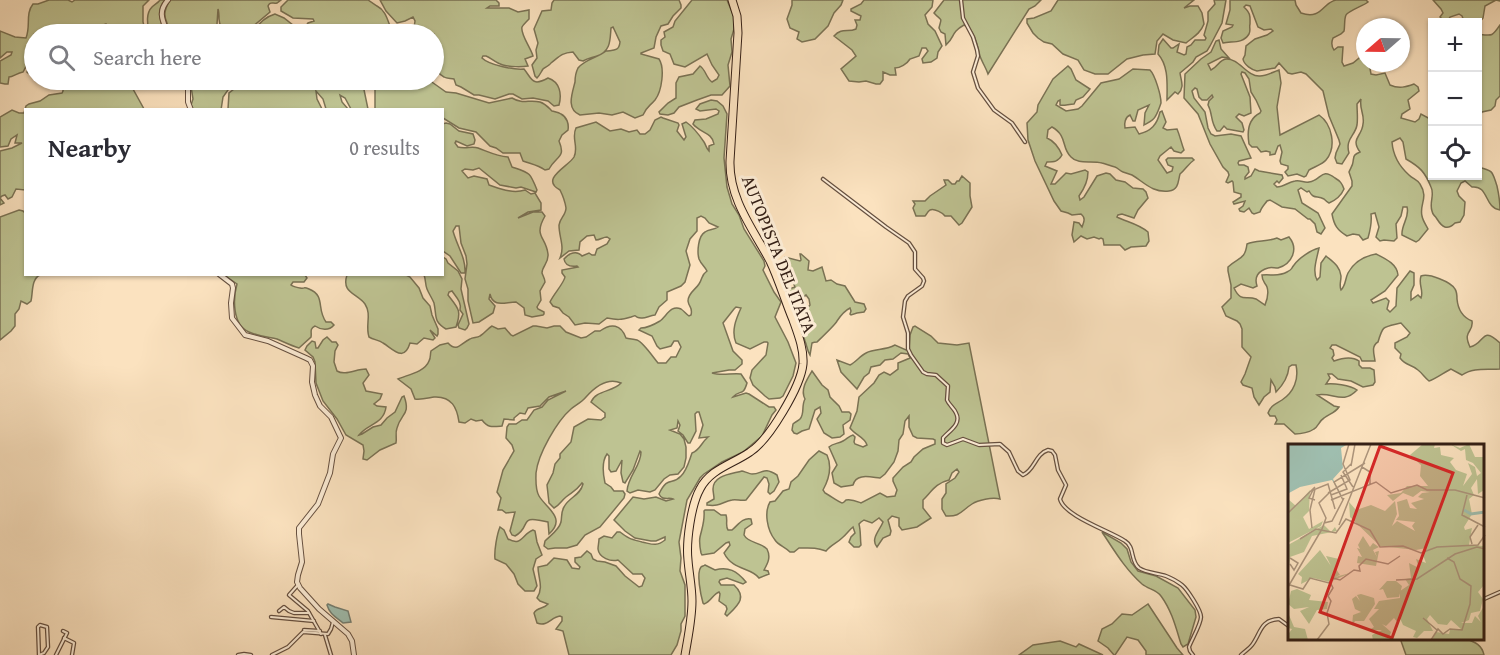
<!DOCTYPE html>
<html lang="en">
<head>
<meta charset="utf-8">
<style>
  :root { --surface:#fff; --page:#f2f2f3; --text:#2b2b33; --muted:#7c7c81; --line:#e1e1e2 }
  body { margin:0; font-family:"Gentium Book Plus",serif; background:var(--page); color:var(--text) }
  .controls { position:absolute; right:18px; top:18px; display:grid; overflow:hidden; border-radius:0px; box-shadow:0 2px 4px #0004 }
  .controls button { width:54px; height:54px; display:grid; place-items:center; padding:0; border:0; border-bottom:2px solid var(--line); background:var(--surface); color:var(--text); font:30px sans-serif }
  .compass { position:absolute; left:1356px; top:18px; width:54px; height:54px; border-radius:50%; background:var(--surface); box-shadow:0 2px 4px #0004; rotate:250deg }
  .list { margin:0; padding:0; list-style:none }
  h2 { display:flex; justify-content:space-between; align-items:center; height:78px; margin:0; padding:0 24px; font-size:26px }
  h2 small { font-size:20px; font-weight:400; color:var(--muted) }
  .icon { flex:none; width:33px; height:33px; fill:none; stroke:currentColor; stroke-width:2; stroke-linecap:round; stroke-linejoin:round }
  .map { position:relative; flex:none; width:1500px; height:655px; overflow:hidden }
  .search { position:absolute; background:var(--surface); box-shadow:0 2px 4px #0004; left:24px; top:24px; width:420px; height:66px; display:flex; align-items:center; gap:15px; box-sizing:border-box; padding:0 21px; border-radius:33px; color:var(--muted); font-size:22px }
  .panel { position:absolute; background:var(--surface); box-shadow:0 2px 4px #0004; left:24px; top:108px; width:420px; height:168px; border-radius:0px }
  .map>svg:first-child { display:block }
</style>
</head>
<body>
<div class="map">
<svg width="1500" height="655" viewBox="0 0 1500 655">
  <rect width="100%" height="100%" fill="#fbe2bf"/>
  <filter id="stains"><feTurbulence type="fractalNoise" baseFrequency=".00333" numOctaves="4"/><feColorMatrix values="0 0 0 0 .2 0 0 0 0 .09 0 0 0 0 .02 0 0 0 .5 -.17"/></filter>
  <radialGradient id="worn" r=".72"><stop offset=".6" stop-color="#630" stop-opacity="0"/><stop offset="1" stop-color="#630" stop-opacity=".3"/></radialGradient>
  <g fill="#bec392" stroke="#7a7254" stroke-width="1.5">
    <path d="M49 0H68L72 2 75 0H149L143 6V22L146 34H111L106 24 95 28H89L79 34H34V62L31 65 28 73 27 72 32 60 28 63 23 72C17 73 13 77 9 77L8 84H5L0 83V61L11 55 12 52H7L0 58V31L15 37 26 38C31 26 25 14 33 4H38Z"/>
    <path d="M160 0H165C155 11 161 22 165 34H149C148 26 145 14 152 7 154 5 158 3 160 0Z"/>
    <path d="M170 0H281L277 3C273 4 270 1 268 6L270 12 251 28 248 34C236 34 220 36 219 19 219 16 219 12 218 9L217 24 216 27C202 29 205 34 189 25L185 26C192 35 203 30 212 34H170C167 17 160 18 170 0Z"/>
    <path d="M288 0H368C371 2 374 4 377 6 385 10 387 18 390 26L404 34H252C257 25 265 17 275 14L284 18 293 25 303 26 307 31 306 26 308 23 314 21 313 19 293 18 281 11V7Z"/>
    <path d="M380 0H496L499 3V6H490L487 8H509L518 12 529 10V19C528 20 523 25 522 27 520 34 531 48 533 56L525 59 528 66C522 67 510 67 503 65 497 64 491 58 486 56H483L482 58C489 65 514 70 524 69 532 79 532 87 548 78 560 82 562 94 559 105L554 106 548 101 533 98 522 99 513 94H509L495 99 479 95H474L461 87 456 85 454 79C451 78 447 79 444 77 429 69 434 49 434 34H417L414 28 415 21 413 17 405 21 397 23 386 11Z"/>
    <path d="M554 0H679L681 5V8L673 16 668 24 661 26 656 37 654 48 641 53V54L659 59C665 68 662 91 655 100 649 107 647 106 643 115L635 118 623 112 612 115 599 113 580 115C566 109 572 94 575 82 575 77 576 72 578 68 585 59 598 58 606 51 613 50 619 52 620 42L613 27 611 28C610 40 611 51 597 56 591 58 588 58 583 61L579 60 573 52C561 53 560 56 551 63 550 65 544 68 543 69 541 72 540 75 537 78L535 76 532 65 537 58 536 50 538 43 534 29 542 11 551 10 552 3Z"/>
    <path d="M692 0H727L734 17V29L731 39 732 52 728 65 730 86 722 95H711L697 100 679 107 674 113 668 115 660 114 659 112 668 103 676 98V83L679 77 693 74 700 66C706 70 706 78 712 82L717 79 719 75 712 65 707 54 685 67 674 64 670 54 663 51 661 45V40L665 37 664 32 673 27 675 21Z"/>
    <path d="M792 0H843L841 5 834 13 828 26 815 39 802 42 797 39 799 32 790 28 787 19 792 5Z"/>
    <path d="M864 0H933L932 7 925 15 928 24 935 31 942 46 938 52 937 58 931 62 923 63 922 59 928 51 926 48H922L919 56 910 59C907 64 900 68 895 68L896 75H890L883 72V80L880 84H876L866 81 859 82 849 81 841 69 856 56 852 50 834 36C842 27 848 33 856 29L857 25 855 20H860L861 16 851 11V9L861 4Z"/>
    <path d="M944 0H1041L1035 6 1029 9 988 74C986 68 982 62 980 56 977 45 975 30 964 25 950 33 956 36 946 45L945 34 941 32 939 28C942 16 942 22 934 13Z"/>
    <path d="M1058 0H1194L1184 8 1190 6H1198L1202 13 1204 24C1200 34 1193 37 1186 43L1173 40 1163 34 1157 41 1155 54 1143 55 1127 59 1108 74H1095L1084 70 1078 60 1063 54 1052 44 1044 42 1038 38 1033 33 1027 23V19L1034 18 1051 11Z"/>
    <path d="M1214 0H1226L1222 23 1210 46 1207 51 1196 57 1193 62 1180 73C1181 81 1185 87 1178 94L1175 92 1167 100C1167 85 1169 66 1158 54L1159 45 1163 39 1171 48H1173L1179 44 1177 52 1184 55 1186 54 1187 47 1191 45 1195 40H1205L1206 38 1204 35 1208 21V12L1215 4Z"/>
    <path d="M1230 0H1295L1296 5 1301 13C1322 20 1322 3 1336 0 1346 0 1357 0 1366 0L1368 2C1363 6 1348 11 1346 15 1344 19 1345 27 1344 31L1341 34 1333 38C1331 43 1331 46 1334 50L1338 47H1343L1342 62 1344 66 1353 63 1364 54H1365V63H1369L1371 74 1376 75 1385 73 1390 85C1399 89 1406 87 1414 84L1418 87 1419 91 1408 100 1410 109 1402 114 1401 118 1415 122 1419 119 1421 114 1432 120V176H1478V167C1494 171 1492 171 1497 186 1499 195 1500 200 1500 210 1484 208 1489 185 1472 187L1465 181 1461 183 1457 191 1459 196 1465 202 1464 215 1460 222 1455 223C1447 231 1442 227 1437 219 1434 214 1433 216 1432 211 1429 202 1435 195 1431 187 1425 172 1420 167 1406 159L1403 142 1400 138 1392 142C1393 155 1400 167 1409 175 1413 179 1418 180 1420 184 1429 198 1419 204 1422 216 1423 221 1426 225 1428 229L1419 240 1416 242 1402 235C1401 225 1410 217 1407 207H1403L1401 216 1396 224 1397 238 1394 241 1384 240 1380 241 1376 237 1379 227 1375 213 1371 214C1372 222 1370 231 1368 238L1363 240 1359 235 1353 234 1347 236C1337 230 1334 225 1332 214L1352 186V181L1349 172C1350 169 1353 165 1353 162 1354 156 1353 155 1360 152 1350 138 1362 137 1363 124 1365 115 1359 109 1361 99L1357 104C1357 111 1358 118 1357 125 1355 136 1345 139 1349 153L1342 164 1337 163 1335 158 1336 153 1340 144 1339 140 1329 116 1323 91 1306 74 1301 72 1292 74 1288 73 1279 63 1275 68 1257 71C1252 70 1244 65 1243 59L1245 55 1246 46 1255 39 1267 35 1273 31 1271 29 1264 30 1258 27 1250 6 1246 5 1244 7C1251 14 1250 16 1250 24 1249 28 1251 30 1249 34 1243 44 1232 41 1223 43L1221 38 1223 31 1232 27 1233 25 1226 24 1230 10Z"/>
    <path d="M1433 0H1500V1L1496 0 1485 6 1483 18 1480 22 1464 21 1462 16 1459 14 1450 17 1447 22H1445L1440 17 1443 13 1441 9Z"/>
    <path d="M1500 25V96L1496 100 1495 106 1491 110 1482 112 1478 120V107L1480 105 1478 99V34C1492 36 1492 37 1500 25Z"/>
    <path d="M1219 40 1221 49 1229 58 1222 57 1208 64 1211 70C1218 67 1219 60 1226 59 1239 58 1247 77 1260 76 1266 76 1273 72 1279 70L1281 83 1277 107 1280 135 1319 115C1332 124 1337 147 1326 160 1323 164 1314 167 1309 170L1306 176 1304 177 1297 174 1288 176 1285 172 1288 169V166L1281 164 1280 161 1282 152 1280 145 1278 146 1275 154 1270 155V152L1266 151 1261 152 1257 147H1252L1249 144C1247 132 1248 119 1260 113L1261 111 1256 100 1251 92 1249 79 1245 73 1242 72 1241 74 1250 97 1251 113 1244 116 1239 114 1236 117 1242 123 1244 130 1243 132 1227 129 1224 126 1220 131H1217C1210 121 1213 114 1208 105L1209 101 1213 97 1212 95 1207 100H1202L1199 97 1197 89 1195 88 1192 91 1194 98 1205 112 1208 128 1211 134 1215 136 1231 134 1241 136 1251 158 1239 161 1238 163 1239 165H1244L1248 167 1249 172 1245 177V179L1251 176 1255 169 1259 171 1282 175 1283 178 1279 183 1277 181 1274 184 1277 187C1284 187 1288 182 1295 181 1301 180 1304 183 1309 182 1322 180 1321 167 1335 178 1340 181 1342 183 1344 189 1341 196 1336 200 1329 203 1327 202 1325 200 1324 199 1317 195 1314 200 1309 191L1307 192 1301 188 1298 190 1302 203 1318 213 1325 228 1321 234 1317 232 1315 224 1310 219H1308L1295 209 1282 207 1270 200 1267 201C1265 204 1261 208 1260 212L1254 214 1252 213 1249 208 1244 212 1240 211 1239 209 1243 206 1245 201 1234 204 1233 202 1241 197V194L1234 192 1233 182 1232 181 1228 183 1226 182 1229 175 1228 172 1223 167 1210 144 1198 114 1184 98 1185 74 1201 59 1211 52 1216 41Z"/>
    <path d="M1068 66 1071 69 1076 80 1090 89 1083 97 1076 100 1074 104C1069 104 1064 106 1060 105V100L1058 101 1056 105 1066 111 1078 109 1082 106 1101 83 1119 79 1133 69 1150 70C1155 75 1161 95 1161 103 1160 106 1157 114 1155 117 1153 121 1147 123 1144 125L1145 113 1149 105 1138 110 1135 121H1133L1130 115C1125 117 1124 124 1125 128L1135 127 1139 134C1151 131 1157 125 1160 112L1162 111 1166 122 1163 128 1167 130 1177 129C1180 136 1181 142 1184 150L1181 153 1174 151 1171 147 1160 156 1158 160 1167 173 1172 171 1173 167 1168 165 1166 160 1168 158H1192L1194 160C1188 164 1186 169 1180 174 1178 181 1179 190 1169 191 1152 193 1144 182 1132 175 1129 174 1126 173 1123 172 1120 171 1118 168 1115 167 1111 166 1106 164 1102 163 1092 160 1078 165 1071 157 1061 148 1068 136 1052 127L1048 130 1047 138C1054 141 1059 148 1062 155 1058 162 1054 162 1047 162L1045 166 1057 171 1051 184H1055L1066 173 1071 174 1085 170 1088 172C1088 182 1084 189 1079 196L1080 200 1084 197 1097 176 1106 173 1110 174 1116 180 1125 182 1133 188 1143 189 1146 192 1148 198 1138 210 1134 218 1122 214 1118 215 1117 217C1127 222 1139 224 1148 232L1149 241 1146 246 1131 247 1125 250 1120 245H1104L1103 239 1101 238 1099 239 1094 237 1087 239 1081 236 1074 242 1072 235 1074 222 1079 223 1082 227C1084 222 1086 218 1081 214L1072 215 1068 213 1061 211 1054 201 1035 161 1028 140 1027 123 1037 112 1038 105 1053 79Z"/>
    <path d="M63 80H128L144 109 26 110 25 190 16 189 12 197 8 199 5 195 2 196 0 198 4 203 0 205V151L12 148 22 143H15L17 135 11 139 8 146 0 147V117L12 110 19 113H24L26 106 29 104 40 101 49 95 62 93 63 91Z"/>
    <path d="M190 80H235L223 97 221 110 193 109 191 105 193 99Z"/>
    <path d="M240 80H362L368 109H351L345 98 340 95 342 102 348 109H326L323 99 316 91 317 99 322 109H228L229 93 234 89Z"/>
    <path d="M368 80H421L414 82 411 87 412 88 429 80 446 92 456 93 489 103 512 98C524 105 528 99 540 102 546 104 548 107 552 111 555 112 558 112 561 114 567 117 569 124 568 130L562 135 559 141C566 158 557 155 549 169L545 170C538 165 531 164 523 161L520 153H503L496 148 490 146 476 132 459 128 443 118 442 110 375 109V90Z"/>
    <path d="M711 100 717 101 723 106 727 114 724 158 727 187 732 204 739 215 744 229 764 261 765 266 763 270 774 292 781 302 775 317 788 342 796 363 793 376 783 396 780 398 769 399 765 396 753 385 750 378 752 370 766 355 768 343 767 342H764L750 349 736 343C731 331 736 319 741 308L736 307 734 309 723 323 733 351 742 360V364L735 370H729L712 373C721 376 731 373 741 374L747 383C743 397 740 389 733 397L746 393 749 394 769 407H774L776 410 772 415 762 436 743 452 722 462 704 474 700 478 687 500 679 542 681 558 680 571 685 585V616L681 624V631L677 645 671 655H569L563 631 556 629 562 621V617L560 616C551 617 548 627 537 623L534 613C537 607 544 609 548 604L540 601 537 598C544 587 538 578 538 567L547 565 554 558 567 560 572 568 579 569 580 567 575 562V558L581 557 587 551 591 554 593 559 597 561 605 562 616 566 625 576 639 587 642 586 645 578 642 574H633L618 560C611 562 599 558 598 549 598 546 599 542 599 539L604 536 612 538 617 532H620C629 539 631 539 642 542 652 544 656 547 665 540V537L656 541H651L635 538 625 531 614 520 633 497 644 499 656 497 666 501 673 499C669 497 662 501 659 494 668 475 672 486 681 476 687 470 689 461 692 453 700 450 701 443 708 437L699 438 703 425 699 412H697L695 414 696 431 690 443H688L683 435 678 431 680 425 678 421 677 428 670 430 680 434 684 439 686 447V458L684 467 678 474 670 475 664 479 655 490 650 492 638 490 630 493 627 491C628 476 641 466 641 452L640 451 633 470 625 483 623 482 621 473 622 460 616 471 611 472 609 469V456L607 454C602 461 603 474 605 483L611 487 614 491H623L625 494 624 498 600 527 585 535 577 545 567 548H555L548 549 544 546 545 541C551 535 559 530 561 522 562 516 561 512 564 507 569 497 580 496 583 484L582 483C575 492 574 491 566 497 561 501 560 505 554 508L549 503 547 485 553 473 555 464 560 458V454L571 442 574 427 588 419 601 420 605 417V413L591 402C596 390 613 392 621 383 607 377 594 388 586 397 582 402 576 405 571 409 557 421 538 454 536 473 536 480 535 489 539 496 546 508 567 518 549 534L548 522C516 514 533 526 515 536L512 535 510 531 515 512 506 513 502 510H498L501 498 497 492 503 470 514 451 512 445 506 438 507 427 509 424H516L522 420H527L534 410 542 407 548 400 566 391 549 397 540 406 528 408 525 414 520 413 514 418V420L504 419 502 426C492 427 488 428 482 420L476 421 471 419 465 423 459 422C457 408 452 396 434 397 428 398 421 400 415 399L411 389 398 379C407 375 425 372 429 361 431 358 430 354 431 351L440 345 448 343C457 353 461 343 470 339 473 337 477 338 480 336 485 333 487 329 492 326L498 329 505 328 511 335 513 336 533 326H536L547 328 554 326H560L566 332 581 338 586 337 595 331H600C611 323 621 324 626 338 629 339 633 339 637 340 643 342 653 357 658 363H666L671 357H676L681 347 678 341H674L671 346 660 349 657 346 652 336 639 330 641 328C647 328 655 324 660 321 666 317 671 304 681 309 684 311 686 314 689 316L691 315C693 307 689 308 688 301 688 293 696 289 699 284 703 278 701 275 707 271 705 267 701 264 699 259 697 252 698 236 705 232 709 229 714 230 718 227L709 223 705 218 701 216 697 218V231L690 239 686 251 690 265 685 282 681 286 667 292V300L659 307 655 315C650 315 645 319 641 318 632 317 639 314 631 317 621 320 617 320 607 318L599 324 585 323 575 325 569 317 563 313 559 308 553 306 550 302C553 295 564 283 565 277L562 273V270L578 267 577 266C570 267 565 265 564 259 569 253 577 250 582 256L589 253 592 255H595L597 249 607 244 610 239 607 237C603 237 600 240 596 240L594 235 587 236 580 242 579 250 569 251 560 258C565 246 559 238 559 225 560 218 566 215 566 208 565 201 563 196 560 190 539 179 569 166 574 157 579 147 571 138 576 128L596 122 610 131 621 129 629 132 637 130 640 134H645L650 130 655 120 661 117 663 118 678 123 679 125 677 131 684 140 686 137 682 124 686 122C692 126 700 136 704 142 706 145 706 148 709 151V146L714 144C712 132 700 133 693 124L695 120 706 119 718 114 719 111 716 109 700 111 696 109 700 104Z"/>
    <path d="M446 123 450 124 459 131 473 134 475 140 474 144 467 146 456 141 455 143 458 147C465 149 472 146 478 148 489 152 496 156 508 157L512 167C530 173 530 172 537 190L536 192 521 187 516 188 500 185 479 168 473 170 465 169 462 171 468 178 474 176 487 179 489 185C501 189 513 194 525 190L531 194 535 193 541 203V210L528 212 518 218 533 212H542L545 216C533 237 546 236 548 254 549 263 542 266 542 273 543 276 545 279 545 282L540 291 541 300 537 307 538 309 544 312V314L543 315 532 317 525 315 524 308 516 302C505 302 493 308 490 294L489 299 495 306 493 313 479 322 473 323 468 301V289L465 279 467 264 466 256 461 243 459 226H456L453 231C457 246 466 258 465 273H461L450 256 443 251 442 124Z"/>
    <path d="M962 176 970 183V196L972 207 962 223 959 225 951 216H945C943 213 934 208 930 210 927 212 927 214 925 216H916L913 208 915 204 913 201H925L930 196 946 185 944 180H948L952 184H955L957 181H959Z"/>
    <path d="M19 210 23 211 25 213 26 274 40 275C31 279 33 293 31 301L27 304 21 301 19 309 15 314V326L11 331 0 340V217Z"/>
    <path d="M1289 237C1299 249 1292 264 1278 268 1274 268 1271 267 1268 268 1258 271 1254 277 1257 286L1253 288 1241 284 1234 288C1241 303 1246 295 1256 299 1259 301 1262 303 1265 305 1267 300 1269 293 1267 287 1265 282 1262 282 1262 275 1271 274 1279 277 1287 272 1293 269 1290 270 1294 265 1299 258 1311 250 1319 248 1317 258 1312 271 1317 280L1320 277 1321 263 1326 256C1333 262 1340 266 1341 276 1341 282 1339 285 1341 290 1346 285 1345 279 1348 273 1354 262 1365 256 1376 254 1386 259 1397 264 1398 275L1385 291 1371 300 1373 303 1386 298 1389 301 1387 309 1390 312 1396 306 1397 288 1410 271 1414 273V285L1411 292V300L1418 295 1421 298C1424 290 1418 285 1421 276 1429 273 1451 282 1455 289 1457 292 1457 296 1457 299 1458 310 1462 317 1472 321 1474 333 1462 330 1470 347 1486 343 1481 325 1500 343V369C1487 370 1473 367 1462 375L1451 369C1445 372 1434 380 1429 381 1425 378 1422 373 1418 370 1411 364 1406 366 1400 358L1401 354 1395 348V343L1407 337 1410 333 1401 323C1383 327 1383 325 1378 342 1371 346 1374 353 1375 361H1362L1360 357 1336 345H1332L1330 348 1333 350 1334 355 1332 358 1334 361C1342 358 1352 356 1359 361V365L1362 368H1370L1374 370 1375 382 1373 385 1363 387 1351 381 1338 379 1332 374H1328L1330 378 1326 384C1333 383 1350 385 1357 390 1343 405 1333 392 1317 395L1334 406 1339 407C1335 413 1329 414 1324 418 1319 421 1318 427 1314 429 1310 432 1301 434 1295 434L1284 424H1275L1277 420 1275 416H1270L1268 413C1271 405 1276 404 1282 400 1294 392 1299 379 1296 365H1292L1289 367C1288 378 1283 385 1276 392L1275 387 1271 380 1270 392 1264 397 1259 405 1254 397 1252 388 1243 385 1241 382 1245 374 1251 357 1242 347V329L1240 324 1237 321 1226 316 1222 307 1231 298V285L1228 271V267C1239 257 1245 260 1247 244 1256 240 1267 242 1277 238L1281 240Z"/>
    <path d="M800 254H801L809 261 808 270 813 271 822 267 826 281 831 280 837 284 845 286 855 302 864 304 866 309 864 312 857 313 851 315 850 314 851 311 850 308C844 311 841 315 837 321 836 324 819 340 817 342 815 342 814 342 812 343L810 355C807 350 807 346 805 341 800 326 798 318 810 305L809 299 806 295 800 301 791 298 789 289 795 287 793 282H786C781 274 778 264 785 257L800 261 801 260Z"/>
    <path d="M443 257 446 259 448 263 458 271 462 279 461 289 469 324 467 328 465 330 459 328 458 325 463 314 460 310C462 302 456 297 452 291L449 292 448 295C458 308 462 310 456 327L446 329C433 321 437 317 434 303 432 298 429 294 427 289 425 284 426 280 424 275L442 274Z"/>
    <path d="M224 275H305L307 278 304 282H293L291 285C292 286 298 288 300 288 307 289 302 286 309 289 326 296 316 308 326 322H331L334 325C329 331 321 330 315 326 309 329 312 332 311 337L299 348C292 346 284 342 277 339 268 337 258 336 249 332 232 325 233 298 237 284Z"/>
    <path d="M406 275 410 277 419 288 423 298 430 306 432 315 438 329V334L437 336 430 330 435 338 433 340 424 338 417 344 410 343C404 363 393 349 383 343 379 340 374 340 369 337 365 325 372 315 365 304 357 293 341 293 347 275Z"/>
    <path d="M913 327 915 326 931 336 938 343 957 345 969 343 1000 499C992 497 978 500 972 504 961 511 960 517 946 516L942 509V499L946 493V484L955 478 959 472 957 469 952 473 949 480C936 483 932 491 923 500V508L931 518 917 527 902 530 899 526V518L892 516 888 520 891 531 890 535 883 538 877 547C870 539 880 530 883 522L879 518 872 523 864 520 861 522 859 524C861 532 860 538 861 545L859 547H854L849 542 851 537 855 533 853 527C849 530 847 534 842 538 837 543 831 545 826 551 815 547 810 548 799 548L794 552H790C785 547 778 545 775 540 767 530 764 512 770 502L775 501 783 491 789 489 791 482 798 476 809 460 819 451 827 455C832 466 829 479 823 490L825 493C829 495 840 503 842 503 844 503 845 501 846 500 852 499 856 501 861 503L880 493 887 497 895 496 897 490 893 481V478L903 467 911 462 914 457 923 449 935 444V440L933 439 917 438 913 436 909 427V416L905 421 903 434 899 440 898 451 894 462 885 474 880 478C870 477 856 473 853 485 849 486 845 486 841 487L834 483 832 473 837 465 829 447C833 443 838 444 843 441 847 439 849 436 853 435L855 437 854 442 855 444 863 447 867 445C865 437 855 435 850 428L857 411 859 397 874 383 879 375 884 372 890 375 898 369V363L910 358 908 354 901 353 893 359 885 360 880 365 871 367 869 373 864 377 857 389 841 372 837 360 850 365C856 362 860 356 866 353 875 348 884 351 895 345L906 350 909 349 910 335Z"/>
    <path d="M327 337 332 342H336L338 345 335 351 334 362 337 371C345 376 356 369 366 369L369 375 363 383 366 391 382 394 380 399 374 404 377 406 386 407C384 424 367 424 359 435L362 434 373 427 381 425 387 418 395 412 402 397 404 396C411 415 401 413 397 428 395 433 397 437 396 443L380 450 367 460 363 459 364 451 363 445 346 435 337 419 323 401 316 383 315 362 313 357 305 350 307 346 312 341 315 342 316 348H318L323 340Z"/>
    <path d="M812 371 822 385 828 390 830 397 839 406 842 412H849L851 414 850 420 843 425 844 434 840 437 832 438 824 433 817 419 821 413 820 407 815 410 809 429 802 431 797 434 794 433 792 430 793 424C795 422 798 421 800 419 805 414 801 406 805 399 800 390 807 379 812 371Z"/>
    <path d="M742 471C743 471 750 474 752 474 763 474 763 466 777 475L779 482 774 491 770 494 768 492 769 484 767 478 764 477 746 500C741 501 736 499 732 500 722 502 720 507 707 505V503L714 499C714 495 713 492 713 489 713 475 732 474 742 471Z"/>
    <path d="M705 510H714L721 515H726C728 520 725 526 728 530H732C738 525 743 517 751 519L752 524 745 529 744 535C748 543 760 542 767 549 771 557 768 563 764 570L768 571 769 574 759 578C751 567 733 571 724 553L730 545 729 542 726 543 714 553 702 555 701 553C700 548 699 542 700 537 702 528 705 521 704 511Z"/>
    <path d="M500 527 504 530 508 539C522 547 522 534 533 530L535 531 537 542 542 555 536 559 533 569 537 586 534 591H525L518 584 514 574 506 564 495 559C494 551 497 534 500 527Z"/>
    <path d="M1102 532 1121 543 1127 549 1131 562 1138 571 1156 576 1178 588 1195 610 1196 617 1188 644 1183 647 1181 644C1176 628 1172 611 1161 596 1157 590 1148 589 1142 584 1125 569 1114 550 1102 532Z"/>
    <path d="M705 565 715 570C728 566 737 571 746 582L743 584 727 578 720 580 719 582 721 585H734C748 598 737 606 727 616L725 614 727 609 726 606 719 601 720 594 719 592C713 594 711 602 704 604L703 603C701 596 696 573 701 567 702 566 704 566 705 565Z"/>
    <path d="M1148 604 1177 648 1183 655H1146V651L1138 640 1127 637 1115 655H1114L1108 648 1098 641 1102 629 1112 624 1122 614 1132 615Z"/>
    <path d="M1404 638 1466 639C1475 642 1482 645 1484 655H1406L1401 641Z"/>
    <path d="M1060 641 1076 647 1079 644 1103 655H1019L1033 645Z"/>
  </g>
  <path fill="#9fbeaf" stroke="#757f72" stroke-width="1.5" d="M328 604 335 607 348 611 351 622 343 623C336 617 330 615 327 605Z"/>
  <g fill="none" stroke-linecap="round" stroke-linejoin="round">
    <g stroke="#665040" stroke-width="4.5">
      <g id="minor">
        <path d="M961 0 963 18 973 37 977 50 978 56 973 72 978 88 994 110 1012 123 1025 142"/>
        <path d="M823 179 886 227 909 243 915 252V269L923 278 924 281 922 286 908 296 905 301 903 317 908 333V349L911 355 923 372 927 374 936 375 948 386 947 400C949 405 954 408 956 413 962 424 949 431 943 438V443L947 445 963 439 979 445 1000 444 1009 452 1018 471 1023 475C1035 470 1035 454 1048 450L1052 451 1055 455 1058 470 1066 485 1060 499C1064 516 1110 531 1125 541 1135 547 1130 561 1139 568 1146 573 1158 573 1166 576 1171 578 1177 581 1182 585 1187 589 1201 610 1201 617 1201 624 1192 639 1189 647L1190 651 1193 655"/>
        <path d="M297 586 289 595 308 611 321 634"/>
        <path d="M1484 599 1500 592"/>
        <path d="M279 611 284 607 289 611 294 613H309"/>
        <path d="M271 617 314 621"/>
        <path d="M304 630 320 631"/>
        <path d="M325 635 331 655"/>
        <path d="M64 638 74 643 72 655"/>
        <path d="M39 655 38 627 40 625 47 627 48 647 44 653 39 655"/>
        <path d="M56 655 67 633 63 631"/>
        <path d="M238 655 244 654 251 655"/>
        <path d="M272 655 288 647 303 632 328 634 331 629 333 622"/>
        <path d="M1241 655C1245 651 1249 649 1252 645 1261 633 1260 620 1279 619L1290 627"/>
      </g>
    </g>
    <g stroke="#665040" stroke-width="6">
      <g id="tertiary">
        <path d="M168 0C157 12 163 21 168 34"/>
        <path d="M188 80V102L191 110"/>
        <path d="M219 274 232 284 233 288 231 303 232 318 245 335 268 341 306 358 310 360 313 366 312 382 315 395 320 406 331 417 341 438 333 454 330 473 318 504 299 528V534L302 562 298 575 297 582 300 588 319 609 348 634 352 641 354 655"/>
      </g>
    </g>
    <g stroke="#352016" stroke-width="9">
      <path id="motorway" d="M685 655C688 637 692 619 692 601 692 587 689 574 688 560 686 542 691 505 700 489 710 469 733 464 750 452 769 440 801 386 803 364 804 349 798 334 793 320 785 301 779 280 770 261 753 229 729 199 730 161L738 33 737 16 732 0"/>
    </g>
    <use href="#minor" stroke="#fcecd5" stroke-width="2"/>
    <use href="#tertiary" stroke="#fcecd5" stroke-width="4"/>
    <use href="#motorway" stroke="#fbe2bf" stroke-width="7"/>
  </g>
  <g text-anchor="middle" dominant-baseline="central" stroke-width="6" stroke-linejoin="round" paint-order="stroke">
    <g font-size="18" fill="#352016" stroke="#fcecd5">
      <text transform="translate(779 254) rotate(68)">AUTOPISTA DEL ITATA</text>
    </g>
  </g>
  <g transform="translate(1288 444)">
    <rect width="196" height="196" fill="#fbe2bf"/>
    <path d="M135 0H147L146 4 152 3 153 11 166 14 162 18 168 26 179 30 175 42 184 30 180 19 187 23 189 32 193 29 185 19 178 16 177 5 173 7 162 0 172 4 181 0 187 13H196V46L190 50 189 35 183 44 186 51 181 55 184 70 176 83 177 86 184 84 181 101 196 102V141L190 148 195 155 192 167 183 169 181 176 173 179H184L187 172 193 178 190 172 196 162V146V196H144L148 188 161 190 162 186 173 185 163 176 159 181 150 180 142 171 139 175 145 187H136L129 194 125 193 128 187 115 181 111 172 110 179 106 174 98 182 94 180 103 188 100 196H85L84 191 94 186H81L86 183 81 175 91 165H86L91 157 112 154V147L121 141 117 135 123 134 121 119 131 124 128 115 138 119 135 111 138 104 128 106 92 102 62 73 61 58 68 66 83 61 97 67 107 57 109 70 104 82 109 77 127 87 124 82 127 78 108 76 111 72 109 58 119 55 122 64 129 65 123 59 136 55 130 53 134 49 142 48 133 47 125 53 115 49 105 57 99 51 113 49 119 42H140L132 32 133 21 122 11ZM22 46 21 67 15 73 21 85 35 77 33 82 0 99V55L8 62ZM36 81 43 88 47 83 49 87 24 92 16 108 2 113 0 134V101ZM75 92 82 103 85 99 91 103 85 106 89 113 87 108 91 107 88 122 69 119 70 112 74 113 69 104 72 105 70 101ZM32 106 43 122 38 112 51 115 48 125 52 131 47 133 62 129 42 138 25 134 13 140 14 133 10 130ZM99 137H108L114 142 111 153 99 154 95 145 91 146ZM9 145 23 151 21 156 40 158 39 165 29 166 21 180 12 167 21 163 6 165 0 160 3 147ZM73 150 86 154 87 160 76 177H67L64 182 65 171 73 168 67 165 64 155 68 152 72 157 69 151ZM1 171 6 183 17 185 20 196H0V185L1 189 4 185 0 184Z" fill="#bec392"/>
    <path d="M0 0H60L53 4 55 24 45 35 46 37 55 54 44 36 12 43 1 49 0 55Z" fill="#9fbeaf"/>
    <path fill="none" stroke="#9fbeaf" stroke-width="3" d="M176 66 183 70 197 68"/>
    <path fill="none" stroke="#ac947b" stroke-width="1.5" d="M63 20 55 28 65 43M63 22 67 0M74 23 82 28V40M40 49 62 36 55 20 61 0M43 51 59 45 53 31M179 51 174 71 197 83M27 56 21 54 25 46 40 40 47 65M43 56 88 38 103 49 129 41 139 46H167L197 54M55 56 46 38 77 19M0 69 27 43M36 79 44 77 56 54M51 81 83 0M24 84 22 66 27 45M34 85 38 74 31 59 42 48M12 95 28 85 48 89 58 75 82 86 92 103 115 102 133 109 149 103 190 101 197 91M184 100 182 93 190 81M2 120 6 126 10 119 2 114M108 136 129 135 167 110 189 103 197 105M2 141 15 145 22 134 41 139 45 134 52 136 66 126 72 127 71 122 78 115 100 120 112 112M0 143 34 85M135 174 149 186M29 196 41 180 39 169 43 157 40 152 45 144 42 138M143 196 150 185 155 190 162 185 174 186 182 160 183 142 172 135 166 118 159 114"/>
    <path fill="#d62828" fill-opacity="0.15" stroke="#d62828" stroke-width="3" d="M92 2 165 29 104 194 32 168Z"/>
    <rect width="196" height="196" fill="none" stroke="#352016" stroke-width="3"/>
  </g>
  <rect width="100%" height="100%" filter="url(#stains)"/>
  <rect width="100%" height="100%" fill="url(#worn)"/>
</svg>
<div class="controls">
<button>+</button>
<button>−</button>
<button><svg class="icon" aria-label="locate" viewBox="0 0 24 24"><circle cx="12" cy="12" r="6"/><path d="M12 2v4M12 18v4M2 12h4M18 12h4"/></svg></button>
</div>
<svg class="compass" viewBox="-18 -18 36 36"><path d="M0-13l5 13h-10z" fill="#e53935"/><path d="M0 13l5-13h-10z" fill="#7c7c81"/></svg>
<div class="search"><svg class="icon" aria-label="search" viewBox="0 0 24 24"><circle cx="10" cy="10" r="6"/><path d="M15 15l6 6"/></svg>Search here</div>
<section class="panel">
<h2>Nearby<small>0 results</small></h2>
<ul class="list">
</ul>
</section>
</div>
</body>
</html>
